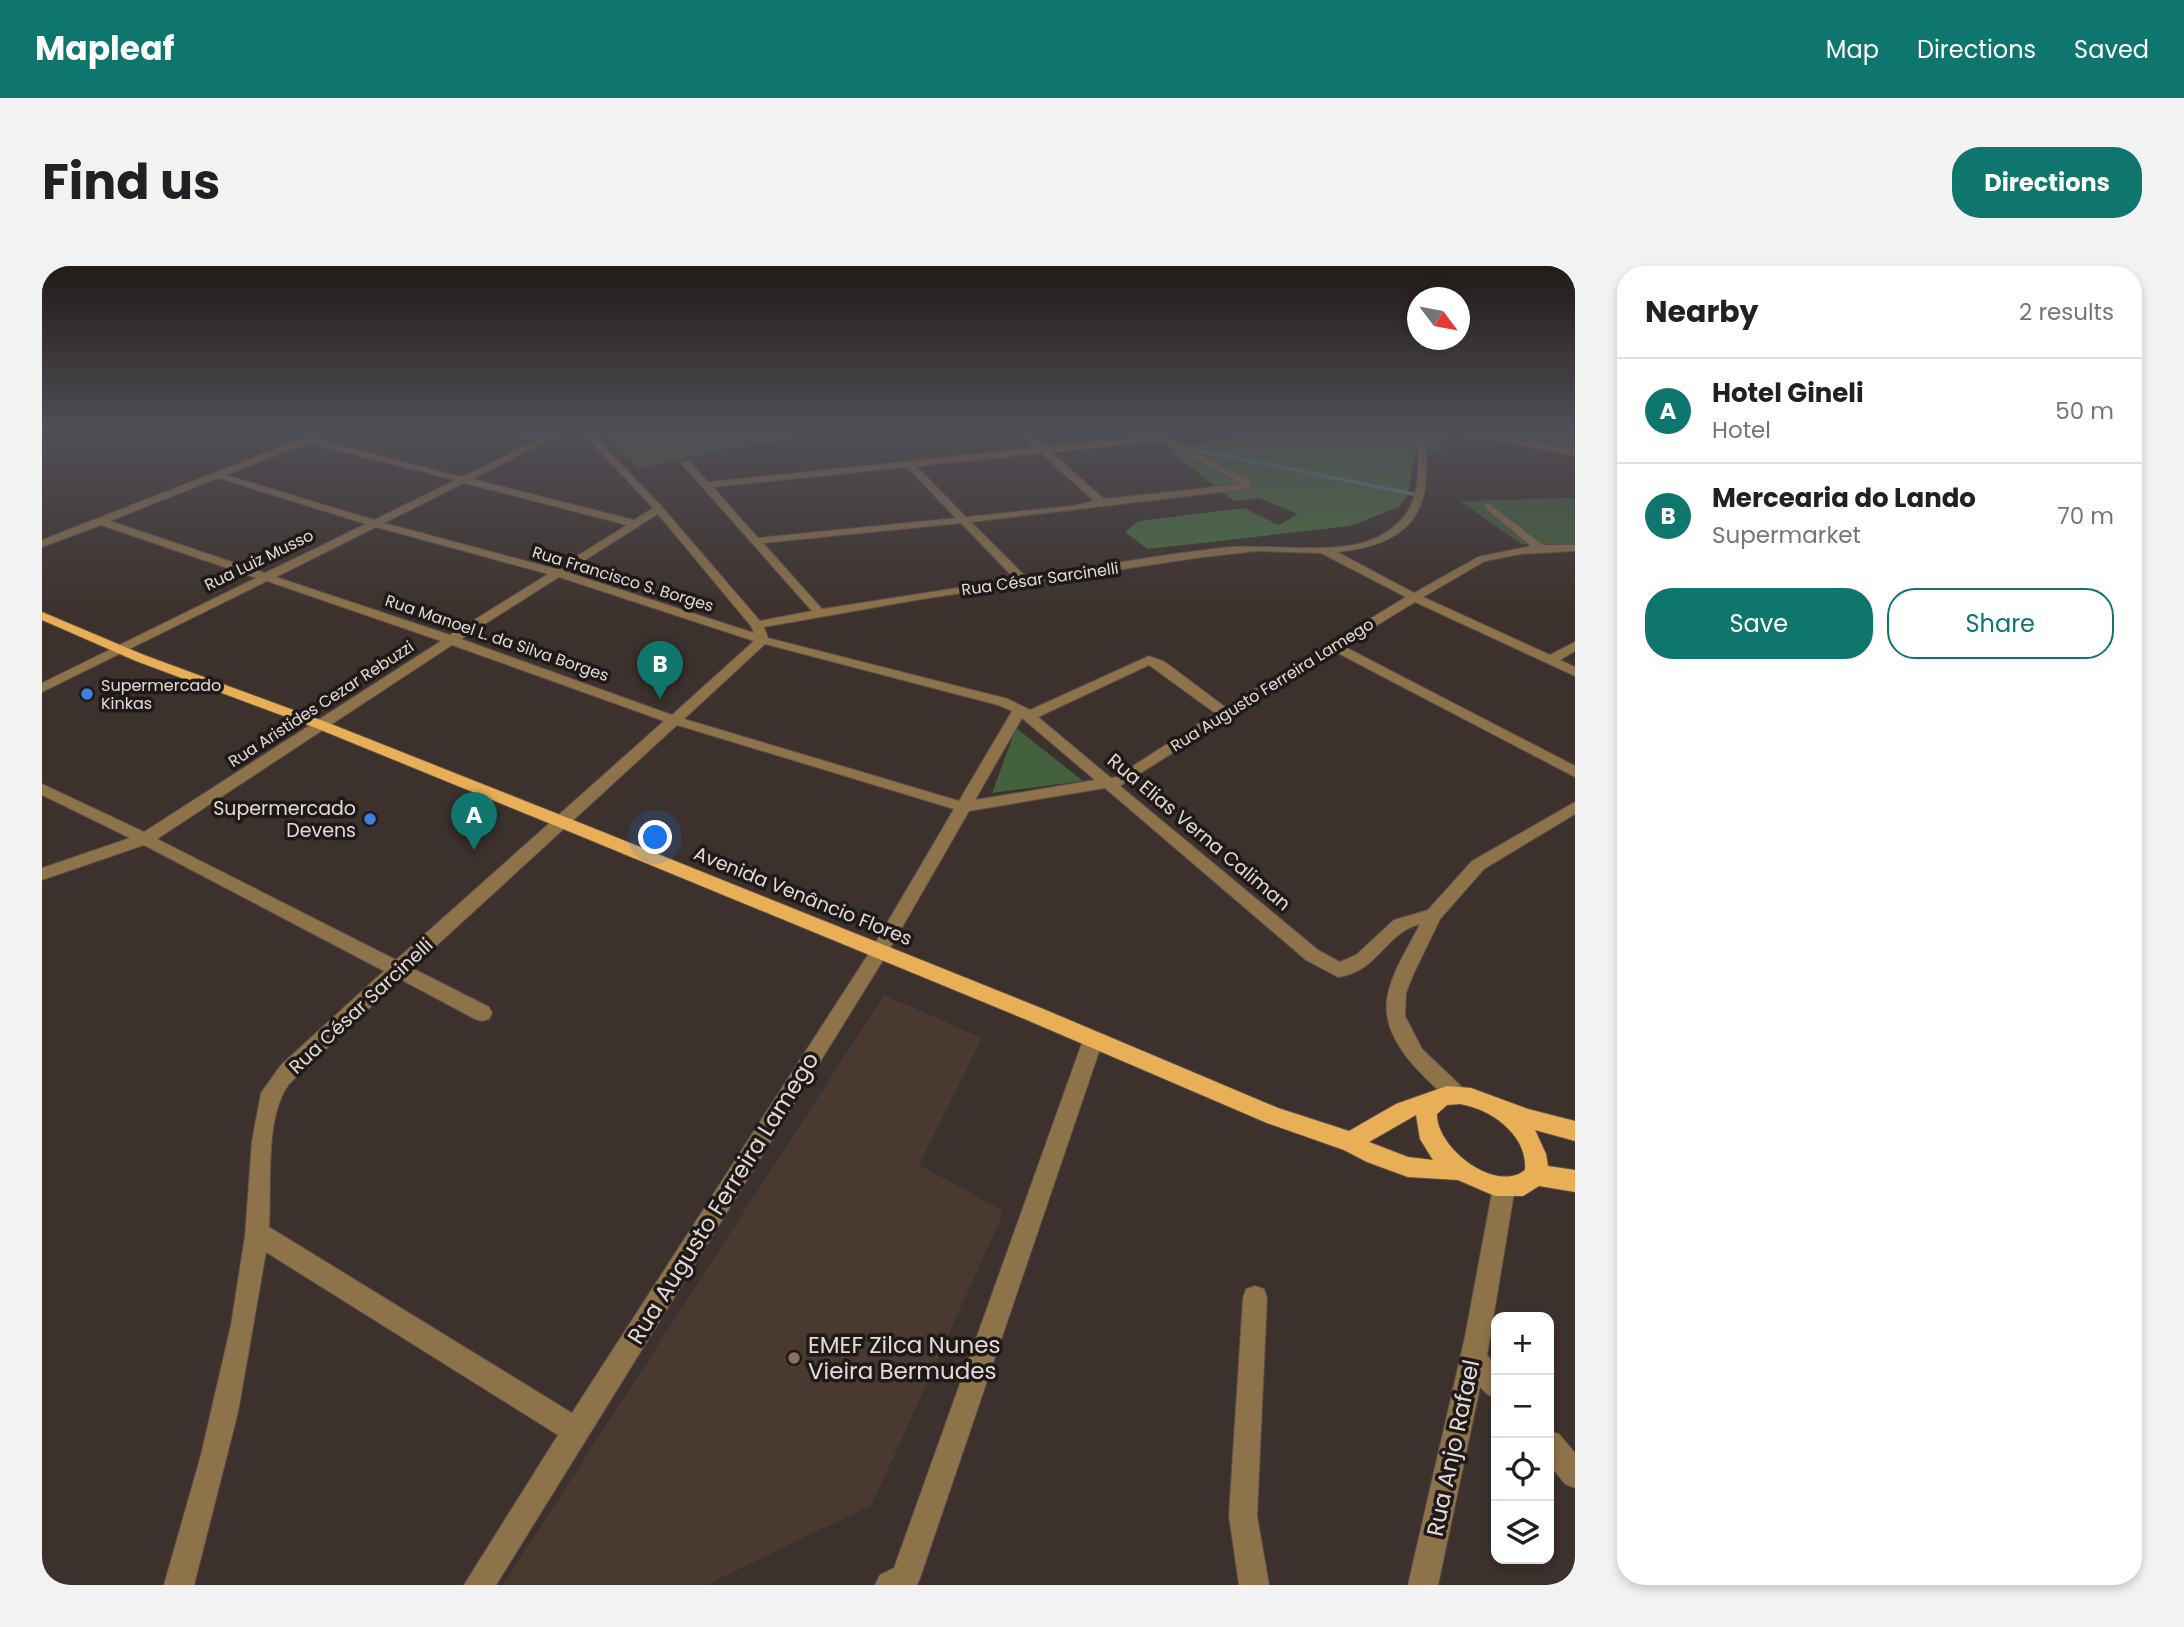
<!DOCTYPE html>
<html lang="en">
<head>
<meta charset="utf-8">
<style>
  :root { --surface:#fff; --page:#f2f2f2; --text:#202124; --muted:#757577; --line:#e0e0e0; --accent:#0f766e }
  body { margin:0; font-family:Poppins,sans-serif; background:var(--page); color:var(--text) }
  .controls { position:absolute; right:21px; bottom:21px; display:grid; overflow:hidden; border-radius:14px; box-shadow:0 4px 10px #0003 }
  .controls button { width:63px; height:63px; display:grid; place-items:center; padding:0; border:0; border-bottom:2px solid var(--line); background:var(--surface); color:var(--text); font:35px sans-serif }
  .compass { position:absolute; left:1365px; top:21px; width:63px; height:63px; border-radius:50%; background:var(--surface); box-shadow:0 4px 10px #0003; rotate:122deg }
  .you { position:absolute; left:614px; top:572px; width:24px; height:24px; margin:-18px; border:5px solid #fff; border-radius:50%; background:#1a73e8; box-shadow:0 0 0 10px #1a73e833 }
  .badge { display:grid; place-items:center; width:46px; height:46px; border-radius:50%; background:var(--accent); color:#fff; font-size:23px; font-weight:700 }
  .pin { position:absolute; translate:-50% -58px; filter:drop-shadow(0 2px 4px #0008) }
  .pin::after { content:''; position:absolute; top:37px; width:24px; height:21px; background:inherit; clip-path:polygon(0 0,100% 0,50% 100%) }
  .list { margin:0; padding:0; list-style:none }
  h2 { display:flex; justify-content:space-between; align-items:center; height:91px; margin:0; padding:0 28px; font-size:30px }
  h2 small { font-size:23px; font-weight:400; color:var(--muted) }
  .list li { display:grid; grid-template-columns:46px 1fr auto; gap:21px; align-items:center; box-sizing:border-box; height:105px; padding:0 28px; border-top:2px solid var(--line) }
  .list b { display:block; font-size:26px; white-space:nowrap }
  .list p { margin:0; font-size:23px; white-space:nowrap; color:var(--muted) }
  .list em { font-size:23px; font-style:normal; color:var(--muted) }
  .actions { display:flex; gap:14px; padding:21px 28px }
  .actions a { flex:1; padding:16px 0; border:2px solid var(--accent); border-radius:28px; text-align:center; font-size:24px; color:var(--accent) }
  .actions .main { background:var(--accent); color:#fff }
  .icon { flex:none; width:38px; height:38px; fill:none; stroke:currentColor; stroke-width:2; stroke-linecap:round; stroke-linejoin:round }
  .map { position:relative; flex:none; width:1533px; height:1319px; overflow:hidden; border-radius:28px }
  header { display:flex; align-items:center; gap:42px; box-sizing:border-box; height:98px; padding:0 35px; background:var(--accent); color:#fff }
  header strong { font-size:33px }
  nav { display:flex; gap:38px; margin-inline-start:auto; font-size:24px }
  .intro { display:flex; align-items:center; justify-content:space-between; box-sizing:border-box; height:168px; padding:0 42px }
  h1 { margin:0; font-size:49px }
  .button { padding:18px 32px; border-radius:28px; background:var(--accent); color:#fff; font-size:24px; font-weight:700 }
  main { display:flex; gap:42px; padding:0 42px }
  aside { flex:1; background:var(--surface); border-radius:28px; box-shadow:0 4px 10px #0003 }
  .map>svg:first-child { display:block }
</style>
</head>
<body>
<header>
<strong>Mapleaf</strong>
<nav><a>Map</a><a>Directions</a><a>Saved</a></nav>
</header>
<div class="intro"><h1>Find us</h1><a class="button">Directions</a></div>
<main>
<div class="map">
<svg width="1533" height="1319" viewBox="0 0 1533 1319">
  <rect width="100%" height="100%" fill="#3c312c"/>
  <path fill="#4a3931" d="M842 729 940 772 877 899 962 945 830 1239 664 1319H461Z"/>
  <g fill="#43613c">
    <path d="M555 162H835L684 183 598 202Z"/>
    <path d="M1330 162H1533V189L1411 169 1395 188 1373 186Z"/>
    <path d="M1533 232V278H1479L1418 235Z"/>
    <path d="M974 462 1041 515 950 527Z"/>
  </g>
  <path fill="#4a7140" d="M1226 162H1330L1373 186 1366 228 1357 241 1308 260 1106 283 1083 266 1097 255 1202 242 1237 259 1256 248 1217 232 1192 235 1129 185Z"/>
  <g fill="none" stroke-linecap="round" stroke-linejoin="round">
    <g stroke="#5e8a94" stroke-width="3.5">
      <path d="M1098 162 1114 171"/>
      <path d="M1129 176 1155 184 1371 228"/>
    </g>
    <g stroke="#5a4f4b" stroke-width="2">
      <g id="minor">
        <path d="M287 162H299L274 173 420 211 496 174 450 162C466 162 490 171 502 170 512 169 518 162 530 162L430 213 592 254 611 242 536 162H545L620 241 718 355 770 345 639 197 641 195H647L666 216 994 182 972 162H981L1003 181 1109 170 1107 168 1111 165 1209 215 1210 220 1205 223 929 256 984 311C1049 302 1114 289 1179 282 1226 276 1303 293 1343 267 1382 243 1378 203 1373 162H1381C1393 238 1377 278 1295 286L1372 327 1436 291 1489 280 1443 242V238L1446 237 1501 279H1533V285L1479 288 1443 295 1381 331 1508 389 1533 376V385L1518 394 1533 401V410L1373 336 1301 380 1533 500V511L1292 385 1078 520 1276 684 1298 696 1314 689 1352 654 1386 644 1430 595 1533 536V548L1442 603 1398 653 1371 709 1364 727 1363 750 1380 783 1422 823 1425 829 1422 835 1415 838 1408 835C1379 808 1336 772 1346 728 1351 704 1367 680 1378 658 1343 667 1336 706 1296 711L1264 694 1063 522 927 545 843 691 454 1319H422L516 1169 224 986 196 1146 152 1319H122L159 1189 189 1059 203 970 210 875 219 827 239 799 342 705 102 579 0 614V602L88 572 0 529V518L102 566 399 375 225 315 0 426V417L214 312 59 259 0 281V274ZM1118 175 1200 218 1062 233 1009 186ZM266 177 413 214 332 254 184 209ZM999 187 1052 235 1030 240 924 251 874 200ZM865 201 914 252 716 272 671 221ZM176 212 324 258 223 307 68 255ZM422 217 585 259 514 303 342 257ZM616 248 709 360 712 367 524 306ZM919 257 973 313 780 343 721 277ZM334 261 506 308 408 369 234 311ZM1215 285 1279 287 1364 331 1183 441 1123 396 1107 390 988 444 966 433 726 372 722 361 880 333 1161 291ZM517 311 712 375 630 449 419 373ZM723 378 956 439 970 445 917 535 642 453ZM410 379 622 455 354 694 115 573ZM1107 399 1173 447 1074 511 1069 512 996 451ZM980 452 1053 514 933 534ZM635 459 912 543 831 681 530 1147 227 961C230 921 222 851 247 818L358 713 433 753 440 755 447 753 450 747 447 741 370 702Z"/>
        <path d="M1387 162H1407L1533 184V190Z"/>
        <path d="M1051 766 1058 768 1061 774 878 1312 875 1319H833L838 1309 852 1302 1041 774 1044 768Z"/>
        <path d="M1462 910 1470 913 1473 921 1445 1089 1454 1100V1132L1445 1128 1438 1121 1396 1319H1366L1423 1071 1451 921 1454 913Z"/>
        <path d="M1213 1020 1222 1023 1225 1032 1215 1250 1227 1319H1197L1187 1250 1201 1032 1204 1023Z"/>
        <path d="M1507 1165 1517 1168 1533 1187V1222L1523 1218 1507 1198Z"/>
      </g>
    </g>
    <g stroke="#5a4f4b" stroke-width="2">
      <path id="major" d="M0 346 102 389 284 456 526 552 999 742 1236 842 1307 865 1354 838 1405 820 1429 822 1486 843 1533 855V875L1493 864 1504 888 1506 900 1533 904V926L1497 920 1481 930H1453L1416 914 1366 911 1325 896 1302 884 1225 857 985 754 514 560 274 462 94 395 0 354ZM1418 838C1449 843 1486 869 1483 904 1454 928 1394 882 1395 848L1405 839ZM1374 849 1378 873 1391 894 1366 891 1327 876Z"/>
    </g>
    <use href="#minor" fill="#8e724a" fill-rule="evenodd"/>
    <use href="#major" fill="#e9af56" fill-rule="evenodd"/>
  </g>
  <linearGradient id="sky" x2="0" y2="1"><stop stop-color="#211b18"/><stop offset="0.47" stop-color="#504e56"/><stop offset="1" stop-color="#504e56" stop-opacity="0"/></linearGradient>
  <rect width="1533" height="347" fill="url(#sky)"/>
  <g fill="#3f7fe0" stroke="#1f1a18" stroke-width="2.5">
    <circle cx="45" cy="428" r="7"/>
    <circle cx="328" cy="553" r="7"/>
  </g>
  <circle fill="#8d6e63" stroke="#1f1a18" stroke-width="2.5" cx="752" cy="1092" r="7"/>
  <g text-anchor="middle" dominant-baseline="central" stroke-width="7" stroke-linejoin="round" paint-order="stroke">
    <g font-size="16" fill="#e1dad6" stroke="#1f1a18">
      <text transform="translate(217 294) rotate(-26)">Rua Luiz Musso</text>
      <text transform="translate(581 313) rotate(17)">Rua Francisco S. Borges</text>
      <text transform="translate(998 313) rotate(-8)">Rua César Sarcinelli</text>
      <text transform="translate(455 372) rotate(19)">Rua Manoel L. da Silva Borges</text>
      <text transform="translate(1230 419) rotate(-32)">Rua Augusto Ferreira Lamego</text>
      <text transform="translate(279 438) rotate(-33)">Rua Aristides Cezar Rebuzzi</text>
    </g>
    <g font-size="16" fill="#e1dad6" stroke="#1f1a18" text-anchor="start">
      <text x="59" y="419">Supermercado<tspan x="59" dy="18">Kinkas</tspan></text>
    </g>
    <g font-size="19" fill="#e1dad6" stroke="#1f1a18" text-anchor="end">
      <text x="314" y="542">Supermercado<tspan x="314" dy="22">Devens</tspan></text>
    </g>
    <g font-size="19" fill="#e1dad6" stroke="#1f1a18">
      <text transform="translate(1157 566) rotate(40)">Rua Elias Verna Caliman</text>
      <text transform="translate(761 630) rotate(22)">Avenida Venâncio Flores</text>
      <text transform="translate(319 740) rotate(-43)">Rua César Sarcinelli</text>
    </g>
    <g font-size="23" fill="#e1dad6" stroke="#1f1a18">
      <text transform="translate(681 932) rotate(-58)">Rua Augusto Ferreira Lamego</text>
      <text transform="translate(1411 1182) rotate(-78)">Rua Anjo Rafael</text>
    </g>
    <g font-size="23" fill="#e1dad6" stroke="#1f1a18" text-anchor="start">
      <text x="766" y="1079">EMEF Zilca Nunes<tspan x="766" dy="26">Vieira Bermudes</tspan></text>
    </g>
  </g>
</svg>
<div class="controls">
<button>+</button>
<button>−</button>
<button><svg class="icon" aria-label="locate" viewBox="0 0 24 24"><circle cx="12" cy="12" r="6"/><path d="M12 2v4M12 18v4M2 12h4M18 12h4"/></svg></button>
<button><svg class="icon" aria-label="layers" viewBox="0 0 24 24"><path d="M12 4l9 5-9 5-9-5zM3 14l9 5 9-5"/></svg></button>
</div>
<svg class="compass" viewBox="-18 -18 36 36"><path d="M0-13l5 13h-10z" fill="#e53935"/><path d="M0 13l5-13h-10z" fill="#757577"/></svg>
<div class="you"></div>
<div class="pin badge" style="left:432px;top:584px">A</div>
<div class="pin badge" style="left:618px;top:433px">B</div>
</div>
<aside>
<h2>Nearby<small>2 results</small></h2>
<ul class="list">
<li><span class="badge">A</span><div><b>Hotel Gineli</b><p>Hotel</p></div><em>50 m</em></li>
<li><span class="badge">B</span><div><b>Mercearia do Lando</b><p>Supermarket</p></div><em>70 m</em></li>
</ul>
<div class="actions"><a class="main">Save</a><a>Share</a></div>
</aside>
</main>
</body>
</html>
